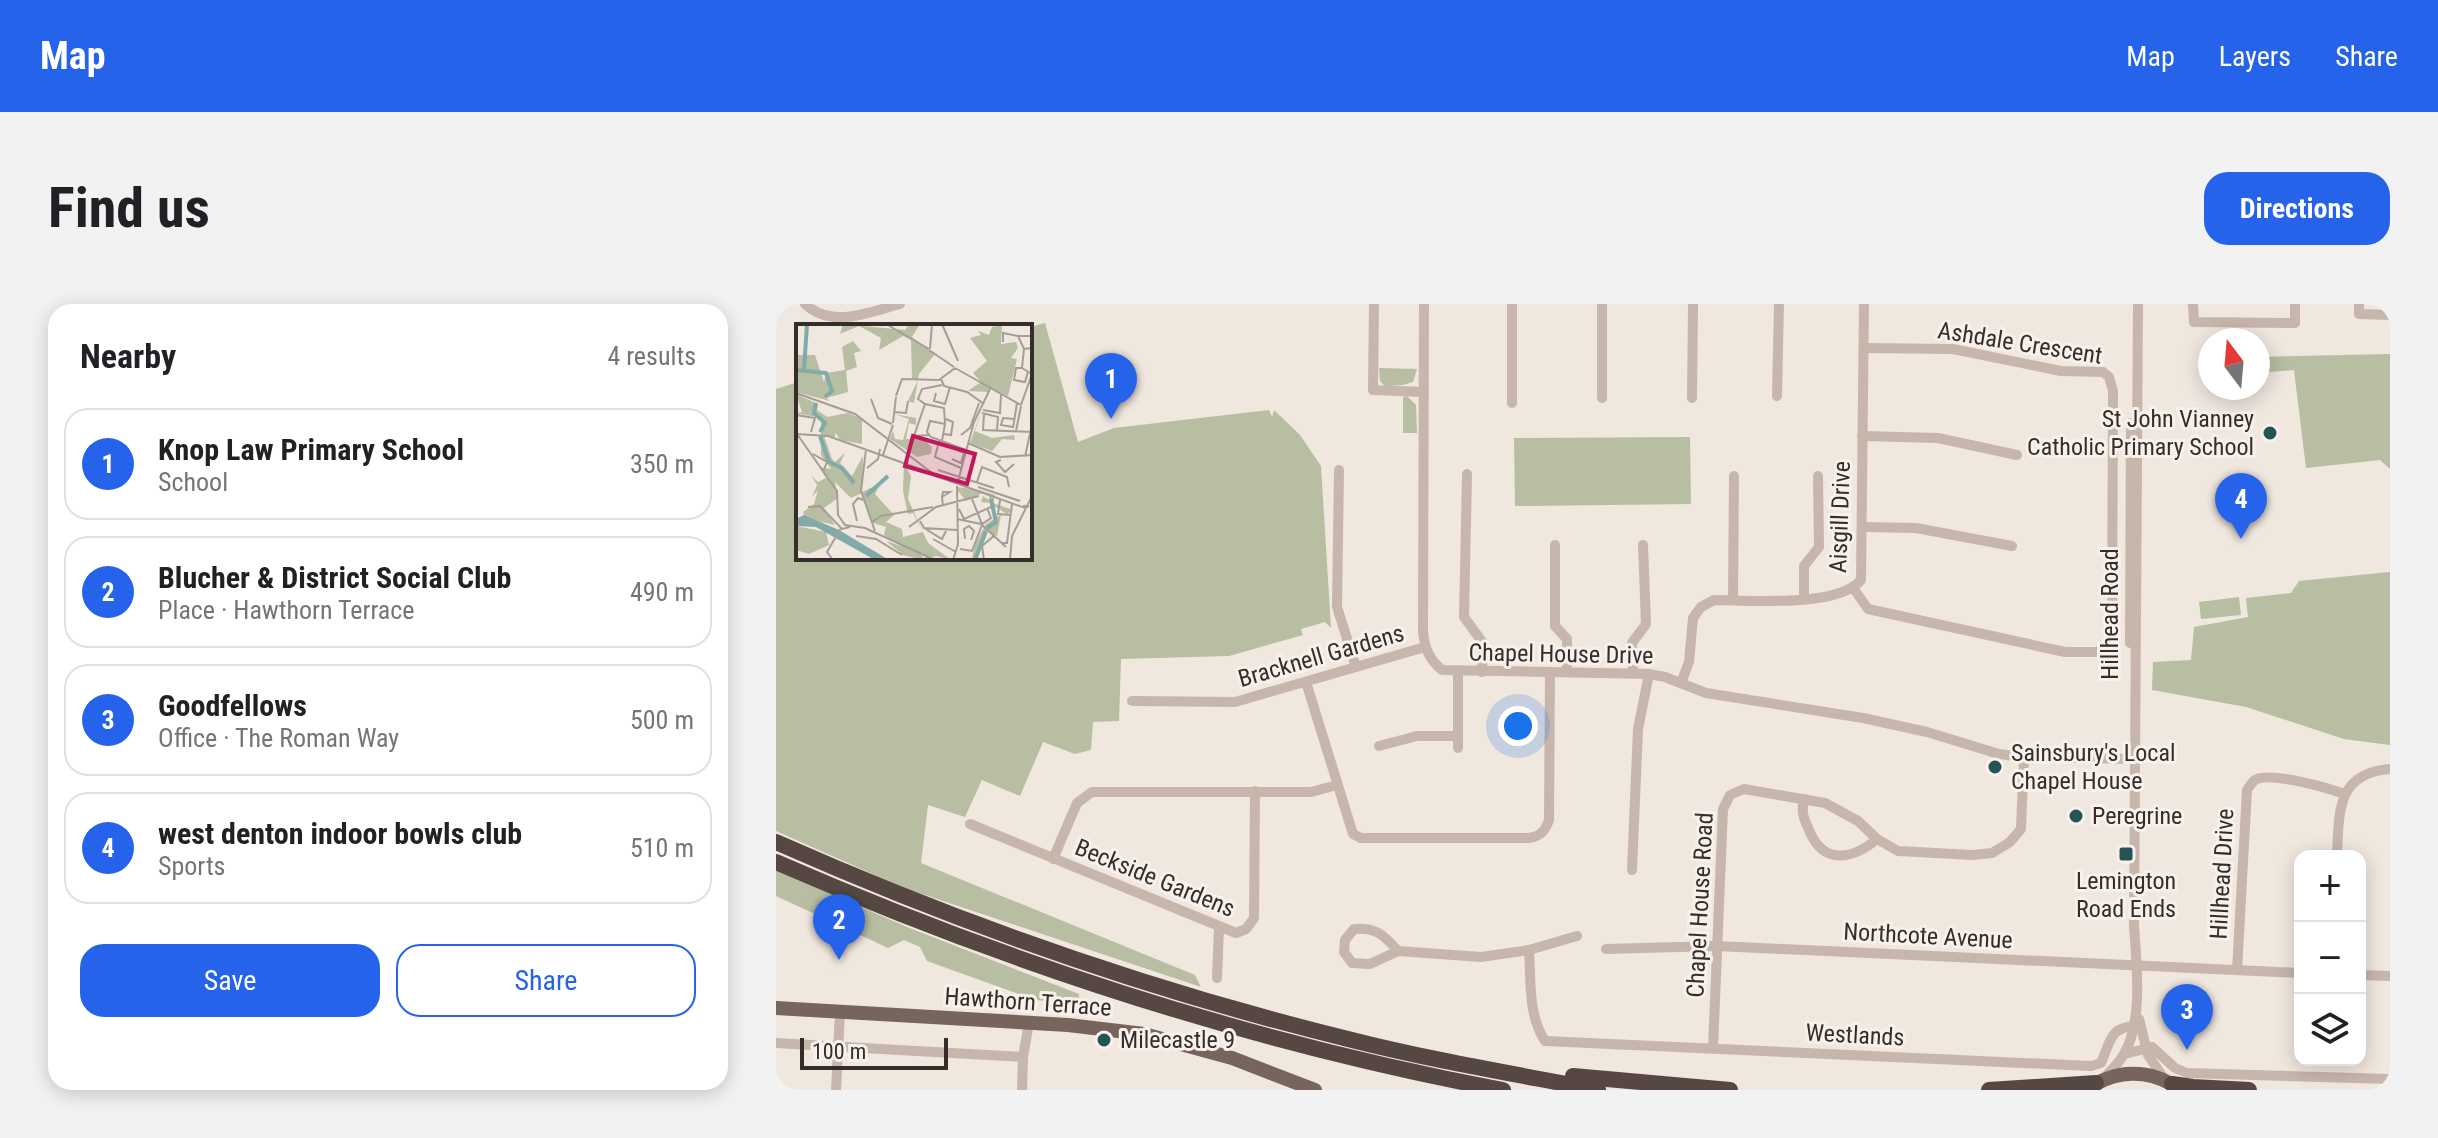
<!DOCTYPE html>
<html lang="en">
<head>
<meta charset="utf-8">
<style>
  :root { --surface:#fff; --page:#f2f2f2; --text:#202124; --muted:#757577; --line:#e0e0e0; --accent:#2563eb }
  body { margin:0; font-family:"Roboto Condensed",sans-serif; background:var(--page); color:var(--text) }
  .controls { position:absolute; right:24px; bottom:24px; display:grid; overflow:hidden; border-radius:16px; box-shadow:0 4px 20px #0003 }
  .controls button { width:72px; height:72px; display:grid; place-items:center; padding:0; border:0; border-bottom:2px solid var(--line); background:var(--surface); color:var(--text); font:40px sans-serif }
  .compass { position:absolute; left:1422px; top:24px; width:72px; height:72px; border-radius:50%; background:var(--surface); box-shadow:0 4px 20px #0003; rotate:344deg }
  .scale { position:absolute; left:24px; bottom:20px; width:148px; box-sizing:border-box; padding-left:8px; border:4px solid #362d2a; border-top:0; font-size:22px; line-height:28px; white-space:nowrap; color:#362d2a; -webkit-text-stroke:6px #f8f1eb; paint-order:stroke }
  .you { position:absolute; left:742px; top:422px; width:28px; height:28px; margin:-20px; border:6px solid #fff; border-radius:50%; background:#1a73e8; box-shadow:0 0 0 12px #1a73e833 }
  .badge { display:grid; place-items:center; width:52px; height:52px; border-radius:50%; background:var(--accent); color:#fff; font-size:26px; font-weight:700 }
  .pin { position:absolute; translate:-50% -66px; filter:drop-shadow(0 2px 4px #0008) }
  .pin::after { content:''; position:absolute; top:42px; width:28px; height:24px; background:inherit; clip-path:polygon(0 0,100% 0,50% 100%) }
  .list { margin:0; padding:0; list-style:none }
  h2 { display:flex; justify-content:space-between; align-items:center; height:104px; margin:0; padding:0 32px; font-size:34px }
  h2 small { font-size:26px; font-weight:400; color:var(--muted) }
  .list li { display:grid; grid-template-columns:52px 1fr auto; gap:24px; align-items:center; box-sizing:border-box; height:112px; margin:0 16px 16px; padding:0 16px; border:2px solid var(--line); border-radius:24px }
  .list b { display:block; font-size:30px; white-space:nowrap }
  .list p { margin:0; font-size:26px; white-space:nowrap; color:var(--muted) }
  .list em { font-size:26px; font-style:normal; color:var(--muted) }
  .actions { display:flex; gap:16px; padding:24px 32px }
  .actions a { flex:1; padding:18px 0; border:2px solid var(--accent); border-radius:24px; text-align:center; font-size:28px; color:var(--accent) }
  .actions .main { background:var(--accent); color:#fff }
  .icon { flex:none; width:44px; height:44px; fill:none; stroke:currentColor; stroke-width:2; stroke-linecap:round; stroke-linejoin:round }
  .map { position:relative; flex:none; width:1614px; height:786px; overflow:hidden; border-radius:24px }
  header { display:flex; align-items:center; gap:48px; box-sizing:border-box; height:112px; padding:0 40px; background:var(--accent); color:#fff }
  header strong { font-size:38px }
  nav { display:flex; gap:44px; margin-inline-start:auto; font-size:28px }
  .intro { display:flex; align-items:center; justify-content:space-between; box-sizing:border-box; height:192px; padding:0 48px }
  h1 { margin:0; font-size:56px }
  .button { padding:20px 36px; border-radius:24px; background:var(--accent); color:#fff; font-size:28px; font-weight:700 }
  main { display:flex; gap:48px; padding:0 48px }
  aside { flex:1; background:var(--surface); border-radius:24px; box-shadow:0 4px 20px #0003 }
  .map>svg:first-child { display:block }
</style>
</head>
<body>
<header>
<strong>Map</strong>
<nav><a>Map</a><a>Layers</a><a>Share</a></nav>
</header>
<div class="intro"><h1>Find us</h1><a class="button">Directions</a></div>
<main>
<aside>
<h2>Nearby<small>4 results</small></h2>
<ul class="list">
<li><span class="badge">1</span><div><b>Knop Law Primary School</b><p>School</p></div><em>350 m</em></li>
<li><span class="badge">2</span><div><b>Blucher &amp; District Social Club</b><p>Place · Hawthorn Terrace</p></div><em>490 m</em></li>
<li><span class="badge">3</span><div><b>Goodfellows</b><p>Office · The Roman Way</p></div><em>500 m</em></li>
<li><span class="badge">4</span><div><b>west denton indoor bowls club</b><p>Sports</p></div><em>510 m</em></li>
</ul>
<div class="actions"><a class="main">Save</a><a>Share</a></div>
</aside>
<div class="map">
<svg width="1614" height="786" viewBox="0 0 1614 786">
  <rect width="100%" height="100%" fill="#f0e7df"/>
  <g fill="#b7bea1">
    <path d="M269 19 302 138 338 124 493 106 496 113 498 106 524 131 545 162 555 324 549 318 525 325 527 331 453 352 345 355 343 417 317 418 315 446 299 450 267 438 244 492 206 476 189 513 152 501 145 559 419 671 425 683 128 584 0 527V85L22 78V254H254V23Z"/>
    <path d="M1614 50V165L1604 156 1530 164 1518 66 1482 69V53Z"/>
    <path d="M603 64 641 65 637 78 627 81 609 82 604 77Z"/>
    <path d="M631 92 640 101 641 129H627V93Z"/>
    <path d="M914 133 915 200 739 202 738 134Z"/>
    <path d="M1614 268V441L1568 435 1470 403 1376 386 1377 358 1415 356 1418 323 1472 313 1470 294 1515 289 1523 277Z"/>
    <path d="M1463 293 1465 311 1425 315 1423 298Z"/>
    <path d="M0 566 131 623 303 690V700L259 696 151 657 144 643 128 636 112 644 0 592Z"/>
  </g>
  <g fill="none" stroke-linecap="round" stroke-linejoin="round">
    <g stroke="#c7b6ac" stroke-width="10">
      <path d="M29 0C56 25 94 8 124 0"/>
      <path d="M598 0 597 86 648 88"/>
      <path d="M648 0 647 328C649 345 653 355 666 366L873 370 889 373 930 389 1087 414 1151 428 1223 450 1248 453 1360 455"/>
      <path d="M736 0V99"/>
      <path d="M826 0V94"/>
      <path d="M1417 0 1418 18 1519 19V0"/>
      <path d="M1583 0V10L1614 11"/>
      <path d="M1001 92 1003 0"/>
      <path d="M916 94 917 0"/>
      <path d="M1086 132 1162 134 1241 151"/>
      <path d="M563 166 561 303 580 363"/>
      <path d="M691 170 688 313 707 339 706 368"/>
      <path d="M1086 223 1140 224 1236 242"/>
      <path d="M779 241V322L791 335V368"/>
      <path d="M1078 285 1092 305 1289 348H1321L1333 341 1336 335 1337 87 1333 73 1327 68 1285 67 1177 45 1088 44"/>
      <path d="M1028 295V262L1043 243 1042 172"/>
      <path d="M957 296 958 172"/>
      <path d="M1354 339 1355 119"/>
      <path d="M682 368V444"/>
      <path d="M857 368 856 339 870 320 867 241"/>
      <path d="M530 378 577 530 585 534H753C765 532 769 527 773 516L774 368"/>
      <path d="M905 379 913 358 917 314 925 303 938 296C973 296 1062 304 1085 276L1088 0"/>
      <path d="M356 397 459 398 649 343"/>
      <path d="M603 442 641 432H682"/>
      <path d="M1029 495C1024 507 1028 515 1033 526 1047 561 1076 556 1101 535"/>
      <path d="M194 520 460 629 470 625 478 614 479 487"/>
      <path d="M1561 552C1563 509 1560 469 1614 465"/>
      <path d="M277 555 301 499 316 488H535L561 481"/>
      <path d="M856 566 862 425 873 370"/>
      <path d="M830 645 941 642 1524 669"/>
      <path d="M753 646C755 677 752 711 769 737L1315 762 1325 759C1335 736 1334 722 1362 722"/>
      <path d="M622 647C608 631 600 623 578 625L569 636 568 648 576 659 594 660 622 647 705 653 753 646 801 632"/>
      <path d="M1461 666 1471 486C1473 483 1476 478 1479 476 1492 467 1553 484 1568 490"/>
      <path d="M1584 671 1614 672"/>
      <path d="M441 674 443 624"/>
      <path d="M1363 715 1372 751 1389 776"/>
      <path d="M0 739 247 753"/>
      <path d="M937 744 947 505 954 491 968 485 1049 499 1082 517 1101 535 1122 547 1197 551 1216 549 1234 538 1245 525 1248 453"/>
      <path d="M1349 750 1376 743 1399 764 1411 769 1614 775"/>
      <path d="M1328 774C1335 767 1343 759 1348 750 1368 716 1360 657 1358 620L1362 0"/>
      <path d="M60 786 64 708"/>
      <path d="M246 786 247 753 253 719"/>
    </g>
    <g stroke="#76645d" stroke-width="14">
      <path d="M0 704 292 721 368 730 456 754 539 786"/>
      <path d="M1311 786C1338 765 1374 764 1403 785"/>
    </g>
    <g stroke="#564742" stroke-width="16">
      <path d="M0 538C185 620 376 687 572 735 654 756 739 770 822 786"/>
      <path d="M0 558C234 660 476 739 727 786"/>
      <path d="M797 772 954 786"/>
      <path d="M1396 780 1417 783 1473 786"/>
      <path d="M1213 786 1320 779"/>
    </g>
  </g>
  <g fill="#245453" stroke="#f8f1eb" stroke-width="3">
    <circle cx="1494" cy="129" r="8"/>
    <circle cx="1219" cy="463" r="8"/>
    <circle cx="1300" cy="512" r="8"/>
    <rect x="1342" y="542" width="16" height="16" rx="4"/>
    <circle cx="328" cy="736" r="8"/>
  </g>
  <g text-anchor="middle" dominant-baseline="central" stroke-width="6" stroke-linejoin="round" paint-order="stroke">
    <g font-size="24" fill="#362d2a" stroke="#f8f1eb">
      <text transform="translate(1244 39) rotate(9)">Ashdale Crescent</text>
      <text transform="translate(1064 213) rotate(-88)">Aisgill Drive</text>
      <text transform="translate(1334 310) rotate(-90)">Hillhead Road</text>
      <text transform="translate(785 350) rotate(1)">Chapel House Drive</text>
      <text transform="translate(545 352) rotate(-16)">Bracknell Gardens</text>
      <text transform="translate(1446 570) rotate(-87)">Hillhead Drive</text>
      <text transform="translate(379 574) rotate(22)">Beckside Gardens</text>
      <text transform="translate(924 601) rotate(-87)">Chapel House Road</text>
      <text transform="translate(1152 632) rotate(3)">Northcote Avenue</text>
      <text transform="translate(252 698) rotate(4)">Hawthorn Terrace</text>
      <text transform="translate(1079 731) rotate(3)">Westlands</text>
    </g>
    <g font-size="24" fill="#362d2a" stroke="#f8f1eb" text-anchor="start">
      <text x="1478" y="115" text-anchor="end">St John Vianney<tspan x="1478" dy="28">Catholic Primary School</tspan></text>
      <text x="1235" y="449">Sainsbury's Local<tspan x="1235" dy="28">Chapel House</tspan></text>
      <text x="1316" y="512">Peregrine</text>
      <text x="1350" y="577" text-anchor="middle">Lemington<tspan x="1350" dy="28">Road Ends</tspan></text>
      <text x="344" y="736">Milecastle 9</text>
    </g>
  </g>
  <g transform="translate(20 20)">
    <rect width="236" height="236" fill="#f0e7df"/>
    <path d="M47 0 109 6 113 0H124L116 13 139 30 123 50 118 79 112 77 122 56 116 55 115 16 107 12 83 26 85 14 63 2 44 10ZM206 1 205 20 220 18 222 24 215 34 221 35 212 72 193 63 192 68 172 67 185 58 177 49 191 37 174 14 185 11 182 7 193 11 196 3ZM57 17 65 27 58 29 61 43 50 47 52 68 30 74 34 77 0 68V31H19L28 58 30 49 49 46 46 23ZM0 70 22 80 21 86 31 93 52 89 66 95V120L44 116 40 109 38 114 28 112 36 135 39 138 49 129 44 139 56 152 67 132 66 168 85 159 79 170 98 191 90 198 106 205 107 213 127 208 117 189 112 190 107 167 108 139 115 152 112 175 132 219 155 236 140 232 130 236 126 227 127 236 107 231 90 217 105 222 88 211 90 203 77 199 66 169 55 174 39 158 42 174 28 184 39 201 9 194 7 188 18 180 22 166 16 173 21 161 15 151 22 158 30 154 23 143 35 145 25 131V94L0 89 6 88ZM187 83 179 107 196 114 218 111 219 116 206 115 196 127 174 119ZM98 90 120 94V101L113 99 110 115H127L136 123 135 130 121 133 94 115 97 107 99 115 107 116 113 95ZM161 163 183 166 199 171 197 179 217 186 211 190 198 182 200 193 205 191 201 212 191 206 181 236 176 233 180 218 190 200 198 195 194 179 185 178 187 172 193 176V171L186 169 170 177 162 167 160 174ZM0 202 30 208 33 221 13 230 0 226Z" fill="#b7bea1"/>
    <path d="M8 191 43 206 93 236H79L20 203 0 202V195Z" fill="#81aaa9"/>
    <path fill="none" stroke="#81aaa9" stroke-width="4" d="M0 46 30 49 36 67 29 73M8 46 11 0M20 79 18 89 29 99 24 108M24 112 33 138 46 144 58 159M70 172 92 152M191 204 200 198 195 175M179 236 190 207"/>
    <path fill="none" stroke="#a69d97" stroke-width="2" d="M90 0 133 25M146 0 162 37M207 18V9L222 12M236 24 228 25 226 44 236 50M134 25 136 0M228 25 222 12H236M133 26 158 43M159 44 225 81M226 44H220L218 56 229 58 232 48M145 55 148 62 171 68 188 80M0 69 59 90 140 152 229 184 233 182H227M140 69 138 77 149 80 154 63M100 72 106 55 143 56 159 44M75 75 82 94 96 100M129 80 122 75 126 65 146 61M225 81 236 50M187 86 204 89 205 71M98 88 110 89 112 77M186 89 202 93 201 107M188 90 187 106 236 108M0 91 19 94 15 108M97 99 100 73M217 103 205 101 207 94 218 95M217 104 221 79M220 107 225 82M1 110 41 167 42 191 49 201 69 204 139 236M1 110 32 112 127 146M148 110 155 111 157 98 150 95M133 111 118 112 129 80 148 84 149 99M165 111 174 104 183 79M143 117 139 133 165 144M146 117 149 100 134 97 131 108 135 113 170 126M172 119 204 133 236 131M70 125 65 167 79 207M17 130 31 138 27 148M87 131 97 101M229 133 236 100M156 135 165 139 168 129 159 125M205 136 200 138 209 148 218 140M71 144 82 135 84 125M142 146 198 164M162 157 178 98 195 63M181 158 186 143 211 153 213 163M182 163 224 177M146 173 154 168H147L146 173 147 182M176 175 186 200 195 194 191 184M204 176 202 190 215 191M159 178 183 172M12 183 24 182 46 205 54 203M163 185 168 195 195 183M161 195 185 200 210 223M61 197 57 180 62 174 67 176M124 197 128 204 161 206M76 198 85 192 137 183M113 203 140 183 159 178M128 204 146 215 150 207M60 212 80 215 106 231M137 215 160 228M169 215 168 205 173 202 178 207 175 216M206 219H211L216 180M164 225 176 227 186 201M37 236 31 228 45 204M157 236 162 220 161 162M188 236 186 222 199 211M214 236 216 212 236 172"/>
    <path fill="#c2185b" fill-opacity="0.15" stroke="#c2185b" stroke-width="4" d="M117 112 179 130 171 160 109 142Z"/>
    <rect width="236" height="236" fill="none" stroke="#362d2a" stroke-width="4"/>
  </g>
</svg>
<div class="controls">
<button>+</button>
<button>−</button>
<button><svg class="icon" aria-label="layers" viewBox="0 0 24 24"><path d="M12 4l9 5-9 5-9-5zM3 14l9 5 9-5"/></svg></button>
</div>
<svg class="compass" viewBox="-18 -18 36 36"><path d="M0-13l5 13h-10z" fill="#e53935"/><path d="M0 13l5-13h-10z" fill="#757577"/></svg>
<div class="scale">100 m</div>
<div class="you"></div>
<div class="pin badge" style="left:335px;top:115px">1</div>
<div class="pin badge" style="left:63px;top:656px">2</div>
<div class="pin badge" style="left:1411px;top:746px">3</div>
<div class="pin badge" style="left:1465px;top:235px">4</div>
</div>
</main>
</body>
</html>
